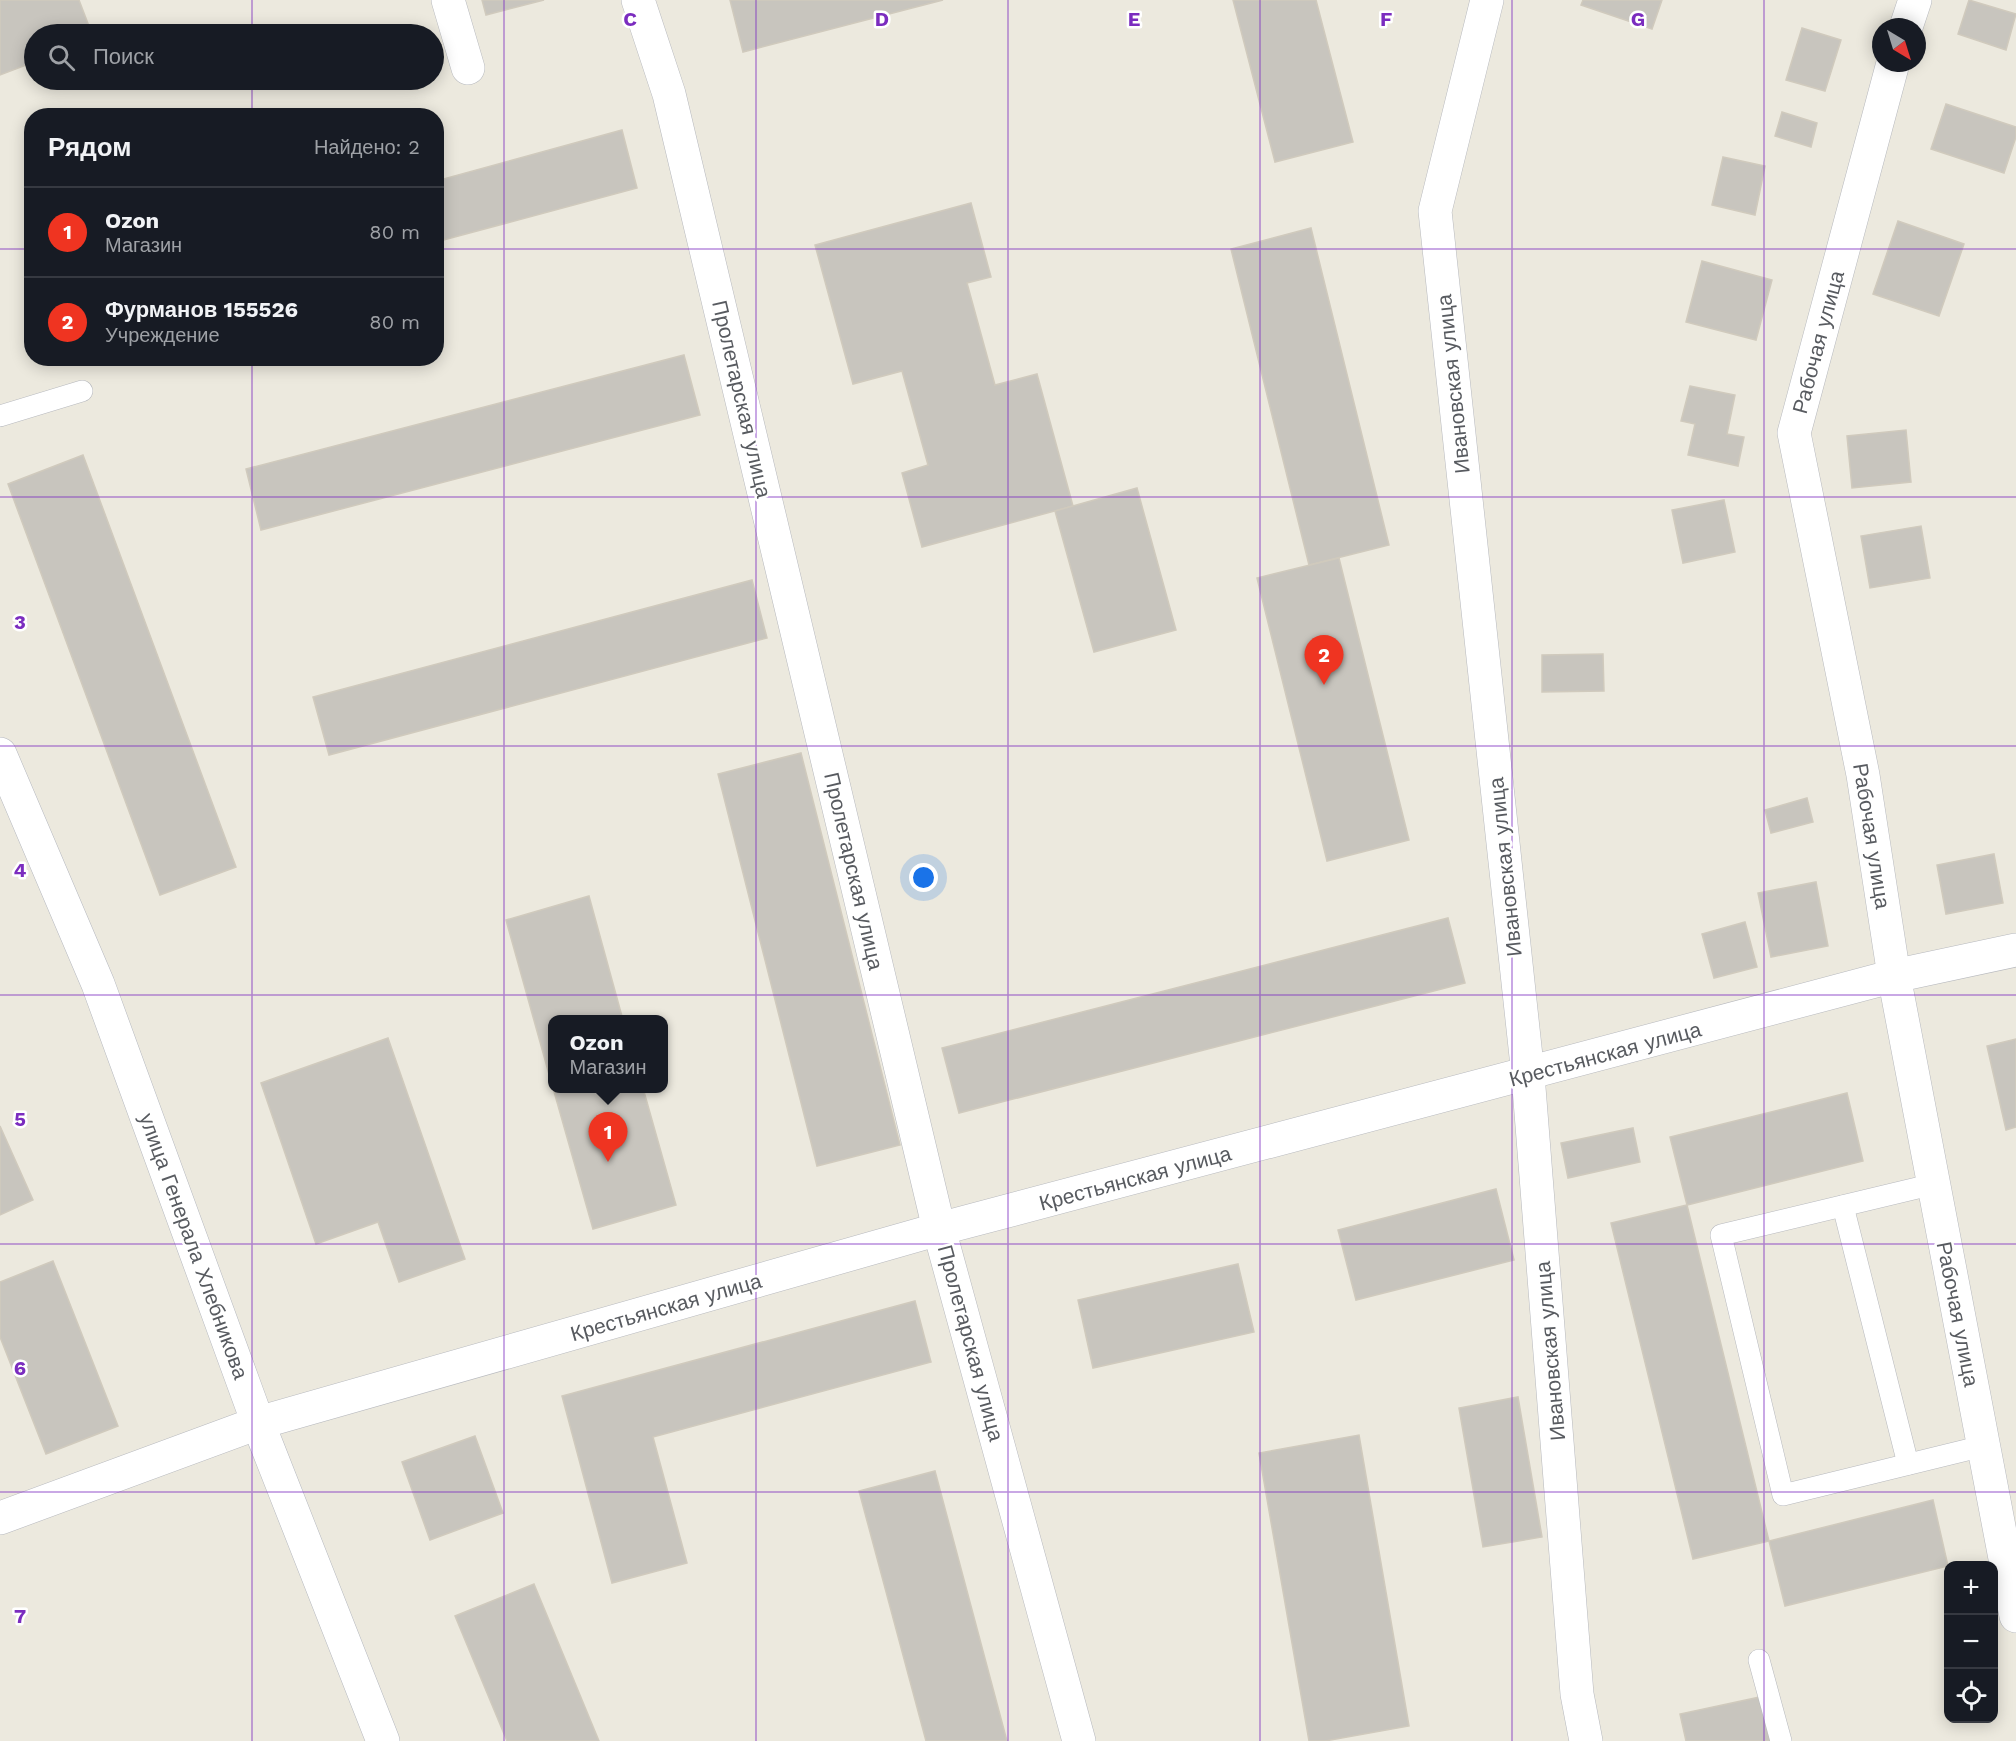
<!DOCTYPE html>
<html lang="ru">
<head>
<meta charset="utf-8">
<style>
  :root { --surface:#171b24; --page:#242831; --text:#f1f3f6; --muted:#9ea1a6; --line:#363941; --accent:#ef3421 }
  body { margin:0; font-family:"Work Sans",sans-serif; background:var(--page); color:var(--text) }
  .controls { position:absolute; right:18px; bottom:18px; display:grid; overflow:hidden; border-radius:12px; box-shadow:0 3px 15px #0003 }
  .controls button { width:54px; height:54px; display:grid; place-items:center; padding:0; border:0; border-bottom:2px solid var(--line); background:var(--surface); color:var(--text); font:30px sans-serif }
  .compass { position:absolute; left:1872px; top:18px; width:54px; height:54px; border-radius:50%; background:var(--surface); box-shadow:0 3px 15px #0003; rotate:142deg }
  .you { position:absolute; left:924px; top:878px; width:21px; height:21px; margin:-15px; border:4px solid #fff; border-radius:50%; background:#1a73e8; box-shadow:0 0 0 9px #1a73e833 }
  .badge { display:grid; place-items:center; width:39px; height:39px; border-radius:50%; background:var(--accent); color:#fff; font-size:20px; font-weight:700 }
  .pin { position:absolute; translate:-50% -50px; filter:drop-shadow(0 2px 3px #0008) }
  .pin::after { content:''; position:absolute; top:32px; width:21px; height:18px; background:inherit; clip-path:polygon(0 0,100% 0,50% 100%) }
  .popup { position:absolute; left:548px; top:1015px; width:120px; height:78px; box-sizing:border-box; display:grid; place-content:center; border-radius:12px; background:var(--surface); filter:drop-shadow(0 2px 4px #0005); font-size:20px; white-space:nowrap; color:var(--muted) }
  .popup b { font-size:22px; color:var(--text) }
  .popup::after { content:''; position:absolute; left:50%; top:100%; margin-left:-12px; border:12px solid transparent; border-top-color:var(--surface) }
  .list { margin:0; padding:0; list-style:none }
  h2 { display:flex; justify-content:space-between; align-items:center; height:78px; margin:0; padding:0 24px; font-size:26px }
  h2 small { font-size:20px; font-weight:400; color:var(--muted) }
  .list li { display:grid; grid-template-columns:39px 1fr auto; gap:18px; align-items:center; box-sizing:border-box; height:90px; padding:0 24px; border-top:2px solid var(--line) }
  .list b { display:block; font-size:22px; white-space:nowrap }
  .list p { margin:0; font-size:20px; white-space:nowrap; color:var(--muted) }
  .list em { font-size:20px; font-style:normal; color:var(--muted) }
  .icon { flex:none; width:33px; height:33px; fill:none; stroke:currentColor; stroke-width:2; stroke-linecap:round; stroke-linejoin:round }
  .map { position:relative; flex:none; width:2016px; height:1741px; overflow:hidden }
  .search { position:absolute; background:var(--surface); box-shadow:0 3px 15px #0003; left:24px; top:24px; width:420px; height:66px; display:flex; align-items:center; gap:15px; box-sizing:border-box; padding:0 21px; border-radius:33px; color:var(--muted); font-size:22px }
  .panel { position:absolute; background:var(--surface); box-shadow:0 3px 15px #0003; left:24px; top:108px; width:420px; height:258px; border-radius:24px }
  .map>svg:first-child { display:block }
</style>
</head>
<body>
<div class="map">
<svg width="2016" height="1741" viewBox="0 0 2016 1741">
  <rect width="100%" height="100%" fill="#ece9de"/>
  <g fill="#c8c5be" stroke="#d0cabd" stroke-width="1.5">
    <path d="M0 0H79L92 34H34V62L0 75Z"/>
    <path d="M482 0H544L486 15Z"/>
    <path d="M730 0H943L743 52Z"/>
    <path d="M1233 0H1316L1353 142 1275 162Z"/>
    <path d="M1583 0H1662L1652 29 1581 5Z"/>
    <path d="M1969 0 2016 14 2006 50 1958 34Z"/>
    <path d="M1802 28 1841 40 1825 91 1786 80Z"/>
    <path d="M1946 104 2016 127V137L2004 173 1931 149Z"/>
    <path d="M1782 112 1817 123 1811 147 1775 136Z"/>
    <path d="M622 130 637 188 436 242V181Z"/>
    <path d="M1723 157 1765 166 1755 215 1712 205Z"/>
    <path d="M971 203 991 277 967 283 995 385 1037 374 1073 506 922 547 902 473 928 465 902 371 853 384 815 245Z"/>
    <path d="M1898 221 1964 244 1939 316 1873 294Z"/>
    <path d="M1311 228 1389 545 1309 565 1231 249Z"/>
    <path d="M1702 261 1772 280 1756 340 1686 322Z"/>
    <path d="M684 355 700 415 261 530 246 469Z"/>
    <path d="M1690 386 1735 395 1727 434 1744 437 1738 466 1688 455 1695 424 1681 421Z"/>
    <path d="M1906 430 1911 482 1852 488 1847 436Z"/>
    <path d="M83 455 236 867 160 895 8 484Z"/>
    <path d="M1137 488 1176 630 1094 652 1055 511Z"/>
    <path d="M1724 500 1735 552 1683 563 1672 510Z"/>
    <path d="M1921 526 1930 578 1870 588 1861 536Z"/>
    <path d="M1339 558 1409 840 1327 861 1257 578Z"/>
    <path d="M752 580 767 638 329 755 313 697Z"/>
    <path d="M1603 654 1604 691 1542 692V655Z"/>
    <path d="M801 753 900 1145 817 1166 718 774Z"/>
    <path d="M1807 798 1813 822 1771 833 1765 810Z"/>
    <path d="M1994 854 2003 903 1946 914 1937 865Z"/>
    <path d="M1816 882 1828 946 1771 957 1758 893Z"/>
    <path d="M589 896 623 1020H552V1085L506 920Z"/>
    <path d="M1448 918 1465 983 959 1113 942 1048Z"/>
    <path d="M1745 922 1757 967 1714 978 1702 934Z"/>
    <path d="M388 1038 465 1259 399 1282 378 1222 316 1244 261 1083Z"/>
    <path d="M2016 1039V1127L2006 1130 1987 1046Z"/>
    <path d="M553 1088H643L676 1205 593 1229Z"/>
    <path d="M1847 1093 1863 1161 1687 1205 1670 1137Z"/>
    <path d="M0 1126 33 1200 0 1215Z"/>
    <path d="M1633 1128 1640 1162 1568 1178 1561 1143Z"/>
    <path d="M1496 1189 1514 1260 1356 1300 1338 1230Z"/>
    <path d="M1687 1205 1769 1541 1693 1559 1611 1223Z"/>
    <path d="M53 1261 118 1426 46 1454 0 1337V1282Z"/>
    <path d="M1238 1264 1254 1332 1093 1368 1078 1300Z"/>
    <path d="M915 1301 931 1362 653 1437 687 1563 612 1583 562 1396Z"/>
    <path d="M1518 1397 1542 1537 1483 1547 1459 1408Z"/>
    <path d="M1359 1435 1409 1726 1325 1741H1309L1259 1453Z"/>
    <path d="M475 1436 503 1513 430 1540 402 1462Z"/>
    <path d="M935 1471 1007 1741H926L859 1491Z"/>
    <path d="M1933 1500 1948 1566 1785 1606 1769 1541Z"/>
    <path d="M534 1584 599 1741H507L455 1616Z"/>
    <path d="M1760 1697 1770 1741H1686L1680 1714Z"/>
  </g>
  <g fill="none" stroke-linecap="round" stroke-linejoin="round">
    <g stroke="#b7b9be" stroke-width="22">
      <g id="service">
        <path d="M0 416 82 391"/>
        <path d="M1934 1184 1721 1235 1783 1495 1983 1446"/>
        <path d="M1843 1206 1908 1464"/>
        <path d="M1759 1660 1781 1741"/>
      </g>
    </g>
    <g stroke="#b7b9be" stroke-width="34">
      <g id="minor">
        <path d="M448 0 468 68"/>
        <path d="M638 0 669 94 939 1229 1079 1741"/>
        <path d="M1906 27 1915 0"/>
        <path d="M1893 63 1794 433 1863 775 1894 976 2016 1616"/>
        <path d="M0 1518 258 1423 939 1229 1894 976 2016 950"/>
      </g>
    </g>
    <g stroke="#b7b9be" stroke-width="34">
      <path id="tertiary" d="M1487 0 1435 211 1528 1075 1577 1694 1586 1741"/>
    </g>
    <g stroke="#b5b8bf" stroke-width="34">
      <path id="secondary" d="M0 754 98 984 258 1423 383 1741"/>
    </g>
    <use href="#service" stroke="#fff" stroke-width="21"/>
    <use href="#minor" stroke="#fff" stroke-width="33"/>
    <use href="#tertiary" stroke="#fff" stroke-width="33"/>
    <use href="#secondary" stroke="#fff" stroke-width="33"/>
  </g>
  <path fill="none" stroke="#7b2cbf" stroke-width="1.5" stroke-opacity="0.55" d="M252 0V34M504 0V1741M756 0V1741M1008 0V1741M1260 0V1741M1512 0V1741M1764 0V1741M252 80V116M0 249H32M436 249H2016M252 358V1741M0 497H2016M0 746H2016M0 995H2016M0 1244H2016M0 1492H2016"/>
  <g text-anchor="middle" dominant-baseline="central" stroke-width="5" stroke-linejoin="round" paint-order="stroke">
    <g font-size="21" fill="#585b60" stroke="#fff">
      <text transform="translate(1818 342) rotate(-75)">Рабочая улица</text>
      <text transform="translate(1453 384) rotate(-96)">Ивановская улица</text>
      <text transform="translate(742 399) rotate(77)">Пролетарская улица</text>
      <text transform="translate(1872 836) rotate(81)">Рабочая улица</text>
      <text transform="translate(1505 867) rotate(-96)">Ивановская улица</text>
      <text transform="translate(854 871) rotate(77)">Пролетарская улица</text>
      <text transform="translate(1605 1054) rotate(-15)">Крестьянская улица</text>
      <text transform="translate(1135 1178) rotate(-15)">Крестьянская улица</text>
      <text transform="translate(194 1246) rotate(70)">улица Генерала Хлебникова</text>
      <text transform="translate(666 1307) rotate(-16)">Крестьянская улица</text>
      <text transform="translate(1958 1314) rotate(79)">Рабочая улица</text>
      <text transform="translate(971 1343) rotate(75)">Пролетарская улица</text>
      <text transform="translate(1550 1351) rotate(-95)">Ивановская улица</text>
    </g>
  </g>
  <g font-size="20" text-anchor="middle" font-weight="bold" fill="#7b2cbf" stroke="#fff" stroke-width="5" stroke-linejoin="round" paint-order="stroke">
    <text x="630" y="26">C</text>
    <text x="882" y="26">D</text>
    <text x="1134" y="26">E</text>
    <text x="1386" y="26">F</text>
    <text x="1638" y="26">G</text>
    <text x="20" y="629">3</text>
    <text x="20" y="877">4</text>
    <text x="20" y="1126">5</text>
    <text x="20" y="1375">6</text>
    <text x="20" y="1623">7</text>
  </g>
</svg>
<div class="controls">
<button>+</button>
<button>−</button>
<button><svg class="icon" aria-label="locate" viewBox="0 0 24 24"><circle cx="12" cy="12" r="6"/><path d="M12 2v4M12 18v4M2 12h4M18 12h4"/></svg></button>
</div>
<svg class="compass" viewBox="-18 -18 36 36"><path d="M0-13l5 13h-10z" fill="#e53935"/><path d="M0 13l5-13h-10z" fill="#9ea1a6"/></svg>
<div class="you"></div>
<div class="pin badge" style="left:608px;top:1162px">1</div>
<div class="popup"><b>Ozon</b>Магазин</div>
<div class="pin badge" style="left:1324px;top:685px">2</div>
<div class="search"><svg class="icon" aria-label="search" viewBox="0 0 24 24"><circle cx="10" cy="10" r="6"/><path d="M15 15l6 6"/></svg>Поиск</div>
<section class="panel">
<h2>Рядом<small>Найдено: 2</small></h2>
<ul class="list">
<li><span class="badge">1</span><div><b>Ozon</b><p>Магазин</p></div><em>80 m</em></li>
<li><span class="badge">2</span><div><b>Фурманов 155526</b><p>Учреждение</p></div><em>80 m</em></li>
</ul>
</section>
</div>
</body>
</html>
